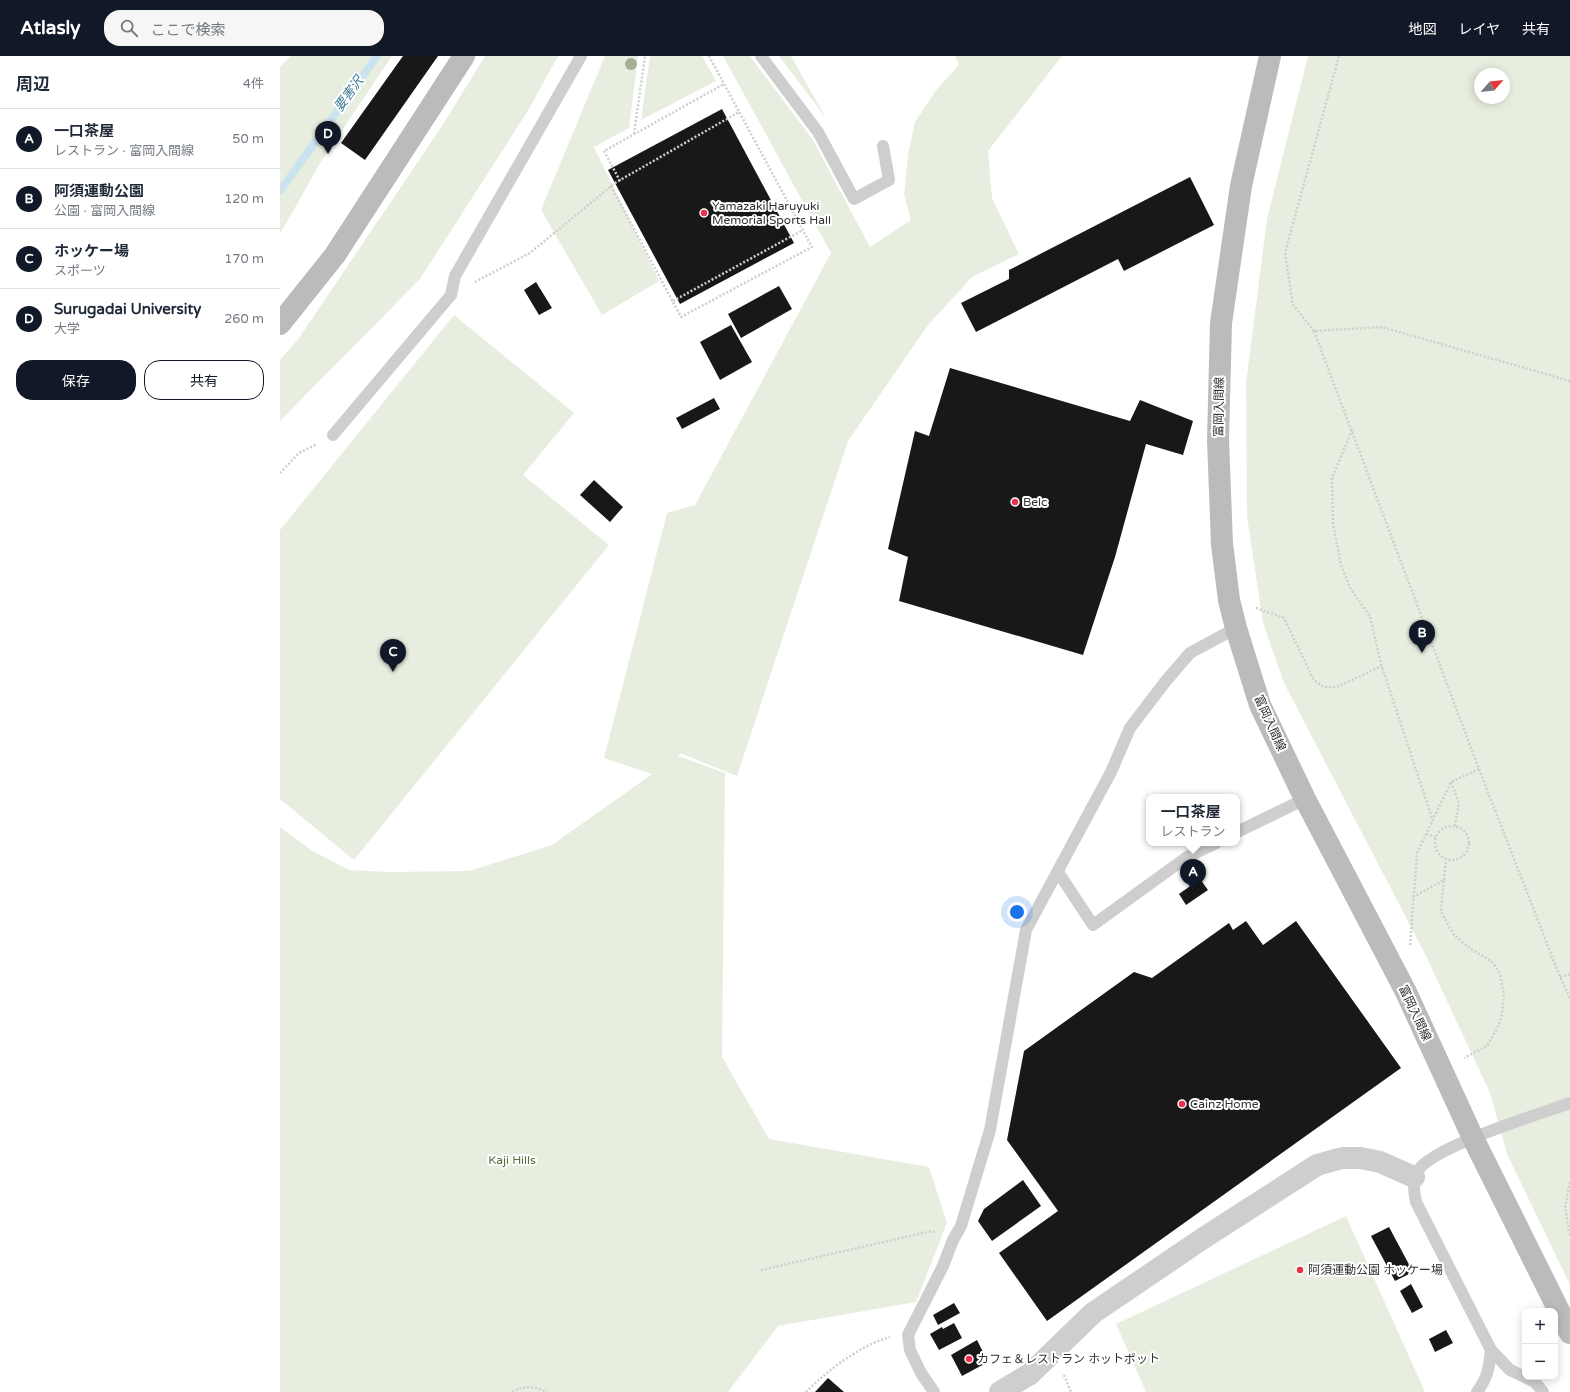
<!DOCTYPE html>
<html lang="ja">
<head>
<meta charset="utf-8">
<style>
  :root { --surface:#fff; --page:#f6f6f7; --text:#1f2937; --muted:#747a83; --line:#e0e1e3; --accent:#111827 }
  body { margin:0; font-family:"Varela Round","Noto Sans JP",sans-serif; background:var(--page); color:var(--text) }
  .controls { position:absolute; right:12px; bottom:12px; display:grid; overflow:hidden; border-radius:8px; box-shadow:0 2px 10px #0003 }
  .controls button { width:36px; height:36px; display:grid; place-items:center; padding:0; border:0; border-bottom:1px solid var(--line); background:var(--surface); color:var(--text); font:20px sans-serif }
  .compass { position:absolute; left:1194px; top:12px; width:36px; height:36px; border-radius:50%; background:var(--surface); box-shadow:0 2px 10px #0003; rotate:62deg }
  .you { position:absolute; left:737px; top:856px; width:14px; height:14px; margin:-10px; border:3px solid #fff; border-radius:50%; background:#1a73e8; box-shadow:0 0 0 6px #1a73e833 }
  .badge { display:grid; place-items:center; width:26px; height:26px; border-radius:50%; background:var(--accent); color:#fff; font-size:13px; font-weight:700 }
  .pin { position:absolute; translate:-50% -33px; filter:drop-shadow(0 1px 2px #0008) }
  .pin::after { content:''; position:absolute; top:21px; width:14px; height:12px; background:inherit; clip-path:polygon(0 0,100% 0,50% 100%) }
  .popup { position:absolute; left:866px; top:738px; width:94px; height:52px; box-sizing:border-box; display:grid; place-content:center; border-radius:8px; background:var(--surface); filter:drop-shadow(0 1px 3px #0005); font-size:13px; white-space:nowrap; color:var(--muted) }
  .popup b { font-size:15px; color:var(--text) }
  .popup::after { content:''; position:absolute; left:50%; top:100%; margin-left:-8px; border:8px solid transparent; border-top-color:var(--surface) }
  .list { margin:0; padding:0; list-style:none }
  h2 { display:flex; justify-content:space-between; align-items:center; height:52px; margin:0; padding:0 16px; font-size:17px }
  h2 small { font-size:13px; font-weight:400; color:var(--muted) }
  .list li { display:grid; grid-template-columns:26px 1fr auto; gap:12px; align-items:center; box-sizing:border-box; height:60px; padding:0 16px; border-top:1px solid var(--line) }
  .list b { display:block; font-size:15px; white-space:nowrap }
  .list p { margin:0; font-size:13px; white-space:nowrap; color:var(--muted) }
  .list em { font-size:13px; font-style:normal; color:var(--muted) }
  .actions { display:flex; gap:8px; padding:12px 16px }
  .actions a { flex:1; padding:9px 0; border:1px solid var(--accent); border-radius:16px; text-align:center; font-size:14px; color:var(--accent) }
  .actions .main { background:var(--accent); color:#fff }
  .icon { flex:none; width:22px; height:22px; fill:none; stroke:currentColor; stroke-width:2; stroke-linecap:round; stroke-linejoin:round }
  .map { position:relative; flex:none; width:1290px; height:1336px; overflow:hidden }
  header { display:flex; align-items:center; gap:24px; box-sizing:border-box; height:56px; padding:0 20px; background:var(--accent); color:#fff }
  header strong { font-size:19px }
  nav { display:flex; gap:22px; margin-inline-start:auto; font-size:14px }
  .search { width:280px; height:36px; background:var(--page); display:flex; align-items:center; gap:10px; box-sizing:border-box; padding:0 14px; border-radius:16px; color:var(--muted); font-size:15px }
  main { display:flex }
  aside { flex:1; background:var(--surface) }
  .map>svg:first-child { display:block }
</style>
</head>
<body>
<header>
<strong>Atlasly</strong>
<div class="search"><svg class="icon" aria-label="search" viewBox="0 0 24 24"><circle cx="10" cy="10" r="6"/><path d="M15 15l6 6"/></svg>ここで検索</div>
<nav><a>地図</a><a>レイヤ</a><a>共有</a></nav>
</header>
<main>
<aside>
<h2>周辺<small>4件</small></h2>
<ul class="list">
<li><span class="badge">A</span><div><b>一口茶屋</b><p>レストラン · 富岡入間線</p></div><em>50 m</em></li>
<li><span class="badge">B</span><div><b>阿須運動公園</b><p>公園 · 富岡入間線</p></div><em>120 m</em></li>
<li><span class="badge">C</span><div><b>ホッケー場</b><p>スポーツ</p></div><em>170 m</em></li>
<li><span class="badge">D</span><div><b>Surugadai University</b><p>大学</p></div><em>260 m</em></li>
</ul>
<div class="actions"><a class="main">保存</a><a>共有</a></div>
</aside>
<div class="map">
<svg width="1290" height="1336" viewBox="0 0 1290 1336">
  <rect width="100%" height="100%" fill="#fff"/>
  <g fill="#e8eedf" fill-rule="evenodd">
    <path d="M11 0H112L42 104 0 178V11Z"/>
    <path d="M205 0H278L249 53 140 223 0 365V304L19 282 162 70Z"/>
    <path d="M325 0H358L349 72 314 91 379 225 322 259 261 154Z"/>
    <path d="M370 0H422L436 25 361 64Z"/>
    <path d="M443 0H470L533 84 590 191 631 164 624 138 628 98 635 66 657 33 679 9 675 0H782L708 95 712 142 739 198 692 221 648 269 568 385 457 720 400 697 398 700 445 717 442 1001 489 1083 649 1111 667 1167 636 1246 498 1270 448 1336H0V771L31 794 69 814 107 816 189 815 272 789 372 718 324 702 387 457 415 449 551 197Z"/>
    <path d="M499 0H511L546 62Z"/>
    <path d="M1028 0H1290V1229L1227 1098 1210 1037 1146 900 1004 627 983 567 967 460 966 327 987 163ZM1200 18H1224V42H1200Z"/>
    <path d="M174 259 294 357 243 419 329 489 74 804 0 743V474Z"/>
    <path d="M1066 1160 1145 1336H866L836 1268Z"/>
  </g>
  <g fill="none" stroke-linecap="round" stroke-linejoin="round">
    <path stroke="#cbe3ee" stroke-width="8" d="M0 135 97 0"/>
  </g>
  <g fill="#181818">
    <path d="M123 0H158L85 104 61 87Z"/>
    <path d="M442 53 514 187 400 248 328 114Z"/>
    <path d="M910 121 934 169 844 215 838 203 696 276 681 247 729 223V214Z"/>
    <path d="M256 226 272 252 259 259 244 234Z"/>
    <path d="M499 230 512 253 461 282 448 258Z"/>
    <path d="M451 269 472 306 440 324 420 286Z"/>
    <path d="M670 312 850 365 860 344 913 365 903 399 866 388 835 501 803 599 619 545 628 501 608 493 635 375 649 380Z"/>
    <path d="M434 342 440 353 402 373 396 362Z"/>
    <path d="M314 424 343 451 330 466 300 439Z"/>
    <path d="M920 823 928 834 906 849 899 838Z"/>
    <path d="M966 865 983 889 1016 865 1121 1012 767 1265 719 1197 778 1155 727 1084 744 995 854 916 872 922 949 867 953 874Z"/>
    <path d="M743 1124 761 1150 712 1185 698 1165 704 1153Z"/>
    <path d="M1109 1171 1133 1216 1115 1225 1091 1180Z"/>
    <path d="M1131 1228 1143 1251 1132 1257 1120 1235Z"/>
    <path d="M674 1247 680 1257 658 1269 653 1259Z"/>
    <path d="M674 1267 682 1282 659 1294 650 1278 662 1271 663 1273Z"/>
    <path d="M1166 1274 1173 1287 1155 1296 1149 1283Z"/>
    <path d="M697 1284 708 1306 682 1320 671 1299Z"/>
    <path d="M548 1322 564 1336H535Z"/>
  </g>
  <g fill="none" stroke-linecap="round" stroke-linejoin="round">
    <g stroke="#cecece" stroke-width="2.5" stroke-dasharray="2 2" stroke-linecap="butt">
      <path d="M354 78 365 0"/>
      <path d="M340 125 324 95 444 28"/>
      <path d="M331 130 401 261 532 191 429 0"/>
      <path d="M195 226 250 197 335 127 459 56"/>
      <path d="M393 245 523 174"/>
      <path d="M1034 275 1013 249 1005 197 1059 0"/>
      <path d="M1290 325 1102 271 1034 275 1199 713 1280 921 1290 942"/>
      <path d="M1072 374 1052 422 1053 467 1061 509 1071 534 1090 560 1101 608 1153 765"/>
      <path d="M0 417 19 397 37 388"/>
      <path d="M976 552 1004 562 1034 624 1044 631H1057L1102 610"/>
      <path d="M1171 726 1179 747 1175 770"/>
      <circle cx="1172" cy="787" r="17"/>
      <path d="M1146 778 1155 781"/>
      <path d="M1164 824 1166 802"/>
      <path d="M1133 841 1164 824 1161 856 1174 879 1191 893 1211 905 1216 911 1220 919 1224 938 1222 958 1219 969 1207 990 1184 1002"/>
      <path d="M1130 889 1137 797 1171 726 1199 713"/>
      <path d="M1280 921 1290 918"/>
      <path d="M1290 1126 1285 1152 1290 1179"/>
      <path d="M481 1214 652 1175 656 1177"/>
      <path d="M784 1319 791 1336"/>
      <path d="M232 1336C245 1329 254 1330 267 1336"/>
      <path d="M526 1336C548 1314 579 1290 610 1281"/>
    </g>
    <g stroke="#cecece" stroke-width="12">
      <path d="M481 0 538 76 574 143 609 124 603 90"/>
      <path d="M53 379 171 239 175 220 301 0"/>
      <path d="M957 776 1025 743"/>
      <path d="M778 816 813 869 907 801 936 787"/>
      <path d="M1245 1321 1230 1314 1211 1294 1136 1146C1134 1137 1132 1125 1137 1116 1150 1091 1260 1058 1290 1047"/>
      <path d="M1245 1321 1255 1326 1263 1336"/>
      <path d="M654 1336 641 1317 630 1294 628 1279 663 1210 673 1184 681 1170 710 1074 746 874 831 716 850 672 885 626 910 597 956 572"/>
      <path d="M1197 1336C1208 1321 1209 1312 1211 1294"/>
    </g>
    <path stroke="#cecece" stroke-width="22" d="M720 1336 750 1318 813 1257 922 1183 1037 1109 1062 1102H1081L1100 1106 1134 1121"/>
    <g stroke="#bbb" stroke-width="22">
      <path d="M990 0 961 130 941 267 938 384 942 488 949 544 956 572 980 649 1025 743 1126 936 1193 1082 1290 1277"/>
      <path d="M0 268 55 199 184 0"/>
    </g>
  </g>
  <circle fill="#a3b094" cx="351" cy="8" r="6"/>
  <g fill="#eb304b" stroke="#fff" stroke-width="1.5">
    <circle cx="424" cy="157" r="4"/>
    <circle cx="735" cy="446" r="4"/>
    <circle cx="902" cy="1048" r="4"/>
    <circle cx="1020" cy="1214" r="4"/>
    <circle cx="689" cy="1303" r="4"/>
  </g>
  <g text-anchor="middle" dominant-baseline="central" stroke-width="4" stroke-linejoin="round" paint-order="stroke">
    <g font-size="12" fill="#313131" stroke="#fff" text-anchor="start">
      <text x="432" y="150">Yamazaki Haruyuki<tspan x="432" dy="14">Memorial Sports Hall</tspan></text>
      <text x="743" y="446">Belc</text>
      <text x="910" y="1048">Cainz Home</text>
      <text x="1028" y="1214">阿須運動公園 ホッケー場</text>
      <text x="697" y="1303">カフェ＆レストラン ホットポット</text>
    </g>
    <g font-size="12" fill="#313131" stroke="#fff">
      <text transform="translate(939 351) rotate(-89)">富岡入間線</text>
      <text transform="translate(990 667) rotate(66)">富岡入間線</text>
      <text transform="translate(1135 957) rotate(65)">富岡入間線</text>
    </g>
    <g font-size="12" fill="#586f3c" stroke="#fff">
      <text x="232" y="1104">Kaji Hills</text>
    </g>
    <g font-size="13" font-style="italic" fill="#3b7a97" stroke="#fff">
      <text transform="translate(69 38) rotate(-54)">要害沢</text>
    </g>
  </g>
</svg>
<div class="controls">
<button>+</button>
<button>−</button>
</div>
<svg class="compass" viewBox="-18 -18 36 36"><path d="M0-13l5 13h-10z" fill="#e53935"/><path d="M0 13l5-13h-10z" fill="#747a83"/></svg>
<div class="you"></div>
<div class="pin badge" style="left:913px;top:836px">A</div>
<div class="popup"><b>一口茶屋</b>レストラン</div>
<div class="pin badge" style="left:1142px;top:597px">B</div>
<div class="pin badge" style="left:113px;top:616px">C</div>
<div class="pin badge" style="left:48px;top:98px">D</div>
</div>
</main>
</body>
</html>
